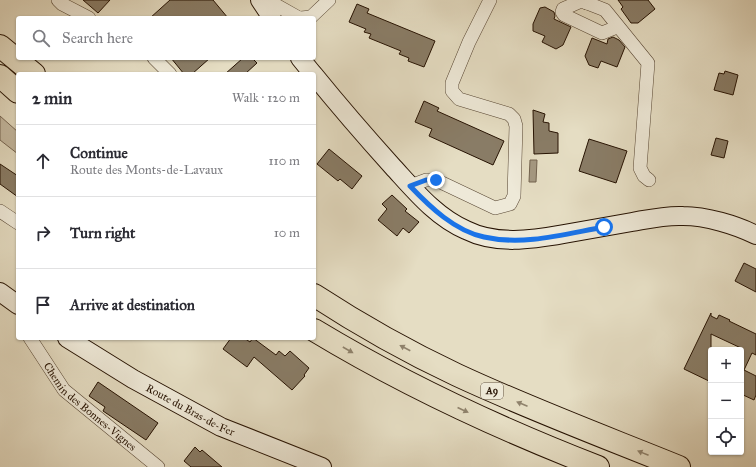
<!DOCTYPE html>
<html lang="en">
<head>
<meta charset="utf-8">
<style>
  :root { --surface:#fff; --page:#f2f2f3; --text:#2b2b33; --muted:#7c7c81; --line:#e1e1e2 }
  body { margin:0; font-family:"IM FELL Great Primer",serif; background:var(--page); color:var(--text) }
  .controls { position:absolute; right:12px; bottom:12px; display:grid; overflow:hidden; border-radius:4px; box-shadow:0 1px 3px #0004 }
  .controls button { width:36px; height:36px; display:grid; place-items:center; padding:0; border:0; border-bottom:1px solid var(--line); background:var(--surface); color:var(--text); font:20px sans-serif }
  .stop { position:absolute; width:12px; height:12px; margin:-9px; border:3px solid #1a73e8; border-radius:50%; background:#fff }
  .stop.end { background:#1a73e8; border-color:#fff; box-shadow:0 1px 4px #0008 }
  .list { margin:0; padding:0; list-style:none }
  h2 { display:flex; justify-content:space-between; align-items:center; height:52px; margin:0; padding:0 16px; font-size:17px }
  h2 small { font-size:13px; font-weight:400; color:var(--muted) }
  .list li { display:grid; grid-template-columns:26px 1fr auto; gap:12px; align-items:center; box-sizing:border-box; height:72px; padding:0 16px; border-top:1px solid var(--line) }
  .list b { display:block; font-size:15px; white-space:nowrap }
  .list p { margin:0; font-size:13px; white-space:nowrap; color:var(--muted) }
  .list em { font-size:13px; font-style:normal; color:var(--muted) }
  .icon { flex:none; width:22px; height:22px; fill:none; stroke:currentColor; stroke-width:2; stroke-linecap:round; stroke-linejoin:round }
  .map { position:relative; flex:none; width:756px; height:467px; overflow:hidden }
  .search { position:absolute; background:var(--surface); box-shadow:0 1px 3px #0004; left:16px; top:16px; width:300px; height:44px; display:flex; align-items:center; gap:10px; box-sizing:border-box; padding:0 14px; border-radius:4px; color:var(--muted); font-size:15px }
  .panel { position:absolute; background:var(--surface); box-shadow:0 1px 3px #0004; left:16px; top:72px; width:300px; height:268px; border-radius:4px }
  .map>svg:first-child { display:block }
</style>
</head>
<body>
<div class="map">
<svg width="756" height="467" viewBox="0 0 756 467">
  <rect width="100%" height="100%" fill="#e5ddc3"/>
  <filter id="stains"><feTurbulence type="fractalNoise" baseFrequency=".005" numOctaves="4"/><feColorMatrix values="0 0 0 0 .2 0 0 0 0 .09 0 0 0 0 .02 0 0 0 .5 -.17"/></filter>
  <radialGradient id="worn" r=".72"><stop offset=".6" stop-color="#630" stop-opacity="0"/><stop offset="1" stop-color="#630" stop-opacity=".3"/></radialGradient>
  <path fill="#c5baa2" stroke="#766652" d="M0 116 18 132V154L0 140Z"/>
  <path fill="#a49881" stroke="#72624e" d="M530 160H537L536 182H529Z"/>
  <g fill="#897c66" stroke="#261202">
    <path d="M83 0H110L98 13Z"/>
    <path d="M170 0H213L228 18H150Z"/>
    <path d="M618 0H648L655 9 638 23H631L621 9 623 7Z"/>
    <path d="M357 4 369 9 367 13 435 41 424 67 408 61 409 58 399 54 401 51 369 38 371 34 364 32 366 29 349 22Z"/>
    <path d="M545 7 554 12 555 16 554 19 571 27 563 45 556 49 542 42 545 36 533 31V24L540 8Z"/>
    <path d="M613 37 619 40 625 47 617 67 601 61 598 68 589 65 585 56 592 38 607 44 608 39Z"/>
    <path d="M171 58H210L192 74H184Z"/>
    <path d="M243 58H252L257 63 245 74H225Z"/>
    <path d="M725 71 738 75 733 95 714 90 719 73 724 74Z"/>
    <path d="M424 101 439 108 437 111 504 141 493 165 429 136 432 129 415 122Z"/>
    <path d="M533 110 545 114 543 122 549 123V131L558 133V153L534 154Z"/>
    <path d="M716 138 728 141 724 158 711 155Z"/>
    <path d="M589 139 627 151 616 183 579 171Z"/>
    <path d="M329 149 362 176 352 189 340 179 338 181 317 164Z"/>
    <path d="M0 164 18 176V197L0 184Z"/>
    <path d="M392 195 407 209 405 211 419 222 409 233 403 228 397 236 378 220 387 209 382 204Z"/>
    <path d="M744 263 756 269V292L735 281Z"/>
    <path d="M711 313V316L717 319 719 315 730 320 729 321 756 334V355L752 353 744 370 756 376V395L754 400 741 394V348L711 334V382L684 369Z"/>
    <path d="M231 338H244L250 342 253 338 276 355 279 351 285 356 290 351 309 368 304 375 305 376 292 390 254 357 247 367 223 349Z"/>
    <path d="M98 382 158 423 146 440 103 411 105 407 89 396Z"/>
    <path d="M195 447 200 452 202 450 222 467H191L184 461Z"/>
  </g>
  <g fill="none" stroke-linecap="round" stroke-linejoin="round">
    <g stroke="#564532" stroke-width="14">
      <g id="street">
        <path d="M58 0 62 4 89 18"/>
        <path d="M267 0 299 18"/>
        <path d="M589 0 587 3 605 10 648 63 640 168 644 176 649 180"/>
        <path d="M587 3 581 1 563 9 562 12 564 15 602 33 617 27"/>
        <path d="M301 18 311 17 329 0"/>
        <path d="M154 58 170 74"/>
        <path d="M410 186 426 180H436L495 208 510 204 514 196 516 126 514 119 509 114 459 99 452 91V83L469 42 490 0"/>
        <path d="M0 211 18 223"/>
        <path id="s1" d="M30 338 64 390 158 467"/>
      </g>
    </g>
    <g stroke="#261202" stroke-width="20">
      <g id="secondary">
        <path d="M260 0 272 18"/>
        <path d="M300 58 313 74"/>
        <path d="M314 75C340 107 366 137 393 167 415 191 436 217 466 230 496 245 531 240 564 234 586 230 609 226 632 222 649 219 666 215 683 216 706 216 736 225 756 235"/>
        <path d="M0 292 18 305"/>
        <path id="s2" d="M67 338 133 379 221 427 322 467"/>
      </g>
    </g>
    <g stroke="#261202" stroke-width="24">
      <g id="highway">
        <path d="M0 46 34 74"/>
        <path d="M0 76 18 92"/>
        <path d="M314 295C360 325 408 352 457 375 530 409 605 437 679 467"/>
        <path d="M314 330C405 385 500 429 598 467"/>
      </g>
    </g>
    <use href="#street" stroke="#eee9d8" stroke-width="13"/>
    <use href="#secondary" stroke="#eee9d8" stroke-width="18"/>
    <use href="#highway" stroke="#e5ddc3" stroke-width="22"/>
  </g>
  <defs><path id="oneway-solid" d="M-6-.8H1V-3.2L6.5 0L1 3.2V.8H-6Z"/></defs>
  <g fill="#8f826c">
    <use href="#oneway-solid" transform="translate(405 348) rotate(-152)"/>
    <use href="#oneway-solid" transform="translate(348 350) rotate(30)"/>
    <use href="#oneway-solid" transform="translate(522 404) rotate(-157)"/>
    <use href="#oneway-solid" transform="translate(463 410) rotate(25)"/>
    <use href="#oneway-solid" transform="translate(643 453) rotate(-158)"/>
  </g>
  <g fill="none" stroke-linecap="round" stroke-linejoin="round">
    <path stroke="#1a73e8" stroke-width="5" d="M436 180H426L410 186C430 207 455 231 484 237 524 246 565 234 604 227"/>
  </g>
  <g text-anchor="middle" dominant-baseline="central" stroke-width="3" stroke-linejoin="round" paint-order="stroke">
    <rect fill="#eee9d8" stroke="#625242" stroke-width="1" x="481" y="383" width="22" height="16" rx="3"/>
    <g font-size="10" font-weight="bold" fill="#261202">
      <text x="492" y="391">A9</text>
    </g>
    <g font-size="11" fill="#261202" stroke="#eee9d8">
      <text stroke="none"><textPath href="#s1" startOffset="92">Chemin des Bonnes-Vignes</textPath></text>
      <text stroke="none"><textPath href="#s2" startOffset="143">Route du Bras-de-Fer</textPath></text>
    </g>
  </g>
  <rect width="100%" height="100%" filter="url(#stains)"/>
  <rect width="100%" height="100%" fill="url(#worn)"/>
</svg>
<div class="controls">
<button>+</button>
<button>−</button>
<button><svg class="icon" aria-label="locate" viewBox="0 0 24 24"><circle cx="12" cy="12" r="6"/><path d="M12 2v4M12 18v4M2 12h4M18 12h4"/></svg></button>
</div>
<div class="stop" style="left:604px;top:227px"></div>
<div class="stop end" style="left:436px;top:180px"></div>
<div class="search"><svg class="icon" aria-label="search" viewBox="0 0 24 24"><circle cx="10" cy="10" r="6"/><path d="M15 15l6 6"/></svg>Search here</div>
<section class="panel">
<h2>2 min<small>Walk · 120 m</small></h2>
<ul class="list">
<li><svg class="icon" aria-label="ahead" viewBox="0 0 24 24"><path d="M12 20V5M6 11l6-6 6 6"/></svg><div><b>Continue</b><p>Route des Monts-de-Lavaux</p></div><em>110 m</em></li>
<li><svg class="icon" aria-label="right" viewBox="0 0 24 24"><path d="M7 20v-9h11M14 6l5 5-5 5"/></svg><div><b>Turn right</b></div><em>10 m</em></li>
<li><svg class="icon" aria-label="arrive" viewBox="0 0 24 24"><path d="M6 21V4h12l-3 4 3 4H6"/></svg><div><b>Arrive at destination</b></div></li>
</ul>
</section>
</div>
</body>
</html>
